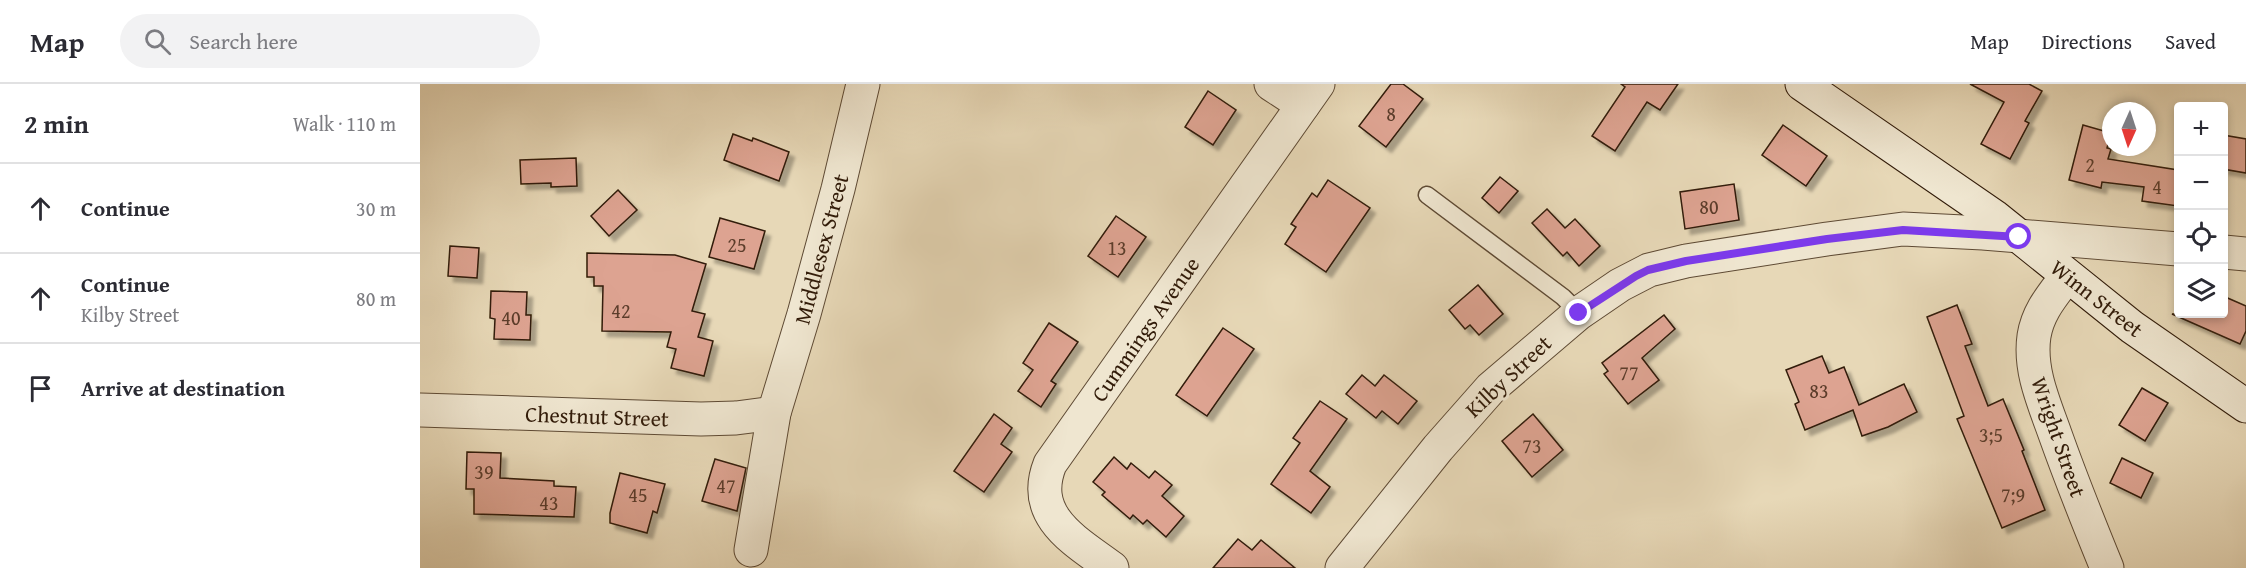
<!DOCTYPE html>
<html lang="en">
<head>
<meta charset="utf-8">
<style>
  :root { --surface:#fff; --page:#f2f2f3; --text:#2b2b33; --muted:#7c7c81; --line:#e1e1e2 }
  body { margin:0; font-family:"Gentium Book Plus",serif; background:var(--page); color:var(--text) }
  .controls { position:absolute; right:18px; top:18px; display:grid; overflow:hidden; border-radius:6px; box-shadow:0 3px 9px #0003 }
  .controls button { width:54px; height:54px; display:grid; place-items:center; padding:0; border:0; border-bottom:2px solid var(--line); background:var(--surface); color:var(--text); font:30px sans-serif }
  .compass { position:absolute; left:1682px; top:18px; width:54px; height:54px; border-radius:50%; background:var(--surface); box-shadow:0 3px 9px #0003; rotate:183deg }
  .stop { position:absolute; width:18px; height:18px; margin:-14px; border:4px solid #7c3aed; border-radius:50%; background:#fff }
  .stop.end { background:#7c3aed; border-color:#fff; box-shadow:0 2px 6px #0008 }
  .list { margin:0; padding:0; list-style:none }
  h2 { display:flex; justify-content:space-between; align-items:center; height:78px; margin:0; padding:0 24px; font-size:26px }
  h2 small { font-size:20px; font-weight:400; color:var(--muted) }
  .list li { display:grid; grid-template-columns:39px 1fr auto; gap:18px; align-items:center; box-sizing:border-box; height:90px; padding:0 24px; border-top:2px solid var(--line) }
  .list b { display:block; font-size:22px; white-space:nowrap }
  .list p { margin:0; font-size:20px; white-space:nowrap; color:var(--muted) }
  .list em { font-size:20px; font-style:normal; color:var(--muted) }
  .icon { flex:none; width:33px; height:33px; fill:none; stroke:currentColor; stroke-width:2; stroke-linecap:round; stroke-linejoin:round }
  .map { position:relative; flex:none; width:1826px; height:484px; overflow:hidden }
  header { display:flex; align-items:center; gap:36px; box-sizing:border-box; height:84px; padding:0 30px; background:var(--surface); border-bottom:2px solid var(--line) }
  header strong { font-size:28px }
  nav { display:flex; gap:33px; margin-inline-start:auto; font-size:21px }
  .search { width:420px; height:54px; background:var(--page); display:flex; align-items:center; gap:15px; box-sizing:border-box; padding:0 21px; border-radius:33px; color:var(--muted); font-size:22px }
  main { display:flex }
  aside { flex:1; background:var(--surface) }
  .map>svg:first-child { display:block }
</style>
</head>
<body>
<header>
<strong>Map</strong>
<div class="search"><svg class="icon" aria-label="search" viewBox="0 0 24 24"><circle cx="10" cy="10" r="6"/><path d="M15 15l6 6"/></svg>Search here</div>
<nav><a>Map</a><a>Directions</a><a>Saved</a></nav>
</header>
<main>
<aside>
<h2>2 min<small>Walk · 110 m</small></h2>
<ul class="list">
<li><svg class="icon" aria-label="ahead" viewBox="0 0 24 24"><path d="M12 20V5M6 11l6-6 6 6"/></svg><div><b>Continue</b></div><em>30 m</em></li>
<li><svg class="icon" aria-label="ahead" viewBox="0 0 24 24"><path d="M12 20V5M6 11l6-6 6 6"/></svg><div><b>Continue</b><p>Kilby Street</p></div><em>80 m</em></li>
<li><svg class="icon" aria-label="arrive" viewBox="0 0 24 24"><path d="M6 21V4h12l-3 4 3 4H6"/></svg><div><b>Arrive at destination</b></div></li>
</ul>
</aside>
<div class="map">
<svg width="1826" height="484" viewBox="0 0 1826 484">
  <defs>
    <filter id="shadow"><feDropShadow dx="5.5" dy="5.5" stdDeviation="1.5" flood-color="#0004"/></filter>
  </defs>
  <rect width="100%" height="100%" fill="#e7d8b7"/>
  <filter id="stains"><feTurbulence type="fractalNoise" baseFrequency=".00333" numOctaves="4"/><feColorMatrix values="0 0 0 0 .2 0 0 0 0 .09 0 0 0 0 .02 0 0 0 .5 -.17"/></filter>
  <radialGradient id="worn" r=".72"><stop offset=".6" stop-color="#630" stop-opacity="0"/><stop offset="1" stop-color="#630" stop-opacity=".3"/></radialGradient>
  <g fill="#dda391" stroke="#311b09" stroke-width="1.5" filter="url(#shadow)">
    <path d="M971 0H983L1003 15 966 63 939 42Z"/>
    <path d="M1201 0H1258L1240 26 1227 18 1195 67 1172 52 1205 3Z"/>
    <path d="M1550 0H1609L1622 7 1605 37 1609 39 1590 75 1561 60 1584 18Z"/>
    <path d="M788 7 816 26 793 61 765 43Z"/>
    <path d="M1363 41 1407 72 1386 102 1342 71Z"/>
    <path d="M1663 41 1691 49 1687 64 1691 65 1688 75 1758 86V122L1722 117 1724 103 1682 98 1681 104 1649 96Z"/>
    <path d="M313 50 332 57 333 54 369 68 359 97 304 76Z"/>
    <path d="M1803 51 1826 55V89L1803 85Z"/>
    <path d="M156 74 157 102 131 103V99L101 100 100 76Z"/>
    <path d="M1080 93 1098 107 1079 129 1062 114Z"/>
    <path d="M908 96 950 124 906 188 865 160 876 143 871 140 892 109 897 113Z"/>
    <path d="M1314 100 1319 136 1265 145 1260 108Z"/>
    <path d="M198 106 217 126 189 152 171 132Z"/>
    <path d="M1127 125 1145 144 1155 135 1180 162 1159 182 1147 168 1143 172 1112 139Z"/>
    <path d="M696 132 726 153 698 193 668 172Z"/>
    <path d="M300 134 345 147 334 185 289 173Z"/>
    <path d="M30 162 59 164 57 194 28 192Z"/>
    <path d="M167 169 255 171 286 180 272 227 285 230 278 253 293 257 284 292 251 284 256 265 247 263 251 248 182 247 183 202H174V193H167Z"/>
    <path d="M1058 201 1083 230 1059 251 1050 241 1045 245 1029 226Z"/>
    <path d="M71 207 107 208 106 231H111L110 256 74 255 75 235 70 234Z"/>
    <path d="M1803 212 1826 222V247L1820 260 1752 230H1803Z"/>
    <path d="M1537 221 1552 260 1545 262 1568 322 1583 315 1604 366 1602 367 1625 426 1582 444 1537 335 1544 332 1507 233Z"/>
    <path d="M1244 231 1255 245 1222 274 1239 296 1208 320 1184 290 1188 287 1182 279Z"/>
    <path d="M629 239 658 258 631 297 636 300 621 323 598 307 613 286 603 279Z"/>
    <path d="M803 244 834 265 787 332 756 311Z"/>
    <path d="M1402 272 1409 289 1424 283 1439 321 1484 300 1497 328 1468 343 1442 352 1433 326 1385 346 1375 320 1379 318 1366 286Z"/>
    <path d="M942 291 955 302 964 291 997 317 978 340 962 327 956 334 926 310Z"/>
    <path d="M1722 304 1748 319 1725 357 1699 341Z"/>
    <path d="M900 317 927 335 890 387 910 403 891 429 851 400 880 359 873 354Z"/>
    <path d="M574 330 592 344 581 360 592 368 564 408 534 387Z"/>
    <path d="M1113 330 1143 366 1112 393 1082 357Z"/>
    <path d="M47 368 81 369 80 394 134 397V402L156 403 154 433 54 430V405H46Z"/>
    <path d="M694 373 707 385 711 379 729 394 735 387 752 401 742 412 764 432 746 453 727 436 723 440 713 431 710 435 682 411 685 408 673 398Z"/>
    <path d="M1702 374 1733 389 1721 414 1690 399Z"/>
    <path d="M295 375 326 384 317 427 282 417Z"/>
    <path d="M200 389 245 400 237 429 233 427 227 449 190 439V429Z"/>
    <path d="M818 455 832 466 841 456 875 484H793Z"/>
  </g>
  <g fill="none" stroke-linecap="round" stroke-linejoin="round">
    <g stroke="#5e4a34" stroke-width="19">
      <path id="service" d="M1007 111 1143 213 1159 229"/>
    </g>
    <g stroke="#5e4a34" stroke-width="35">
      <g id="minor">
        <path d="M851 0 883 21"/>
        <path d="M1647 192C1633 211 1618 227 1614 252 1609 286 1624 319 1635 350 1651 395 1669 440 1687 484"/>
        <path d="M0 326 281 335 316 334 354 329"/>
        <path d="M331 466 354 329 384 230 418 105 443 0"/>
        <path d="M692 484C656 457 609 433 630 380L898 0"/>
      </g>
    </g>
    <g stroke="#5e4a34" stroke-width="35">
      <g id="tertiary">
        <path d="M1804 168 1826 170"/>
        <path d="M922 484 1018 364 1071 304 1159 229 1200 201 1229 186 1266 177 1407 155 1483 145 1563 149 1758 165"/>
      </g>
    </g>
    <g stroke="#311b09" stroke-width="35">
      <path id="secondary" d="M1382 0 1575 133 1712 243 1826 322"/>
    </g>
    <use href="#service" stroke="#efe6d0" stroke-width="16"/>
    <use href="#minor" stroke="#efe6d0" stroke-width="33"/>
    <use href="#tertiary" stroke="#efe6d0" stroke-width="33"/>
    <use href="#secondary" stroke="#efe6d0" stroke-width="33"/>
  </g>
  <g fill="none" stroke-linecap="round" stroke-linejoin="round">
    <path stroke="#7c3aed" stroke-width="8" d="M1159 229 1216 192 1228 186 1266 177 1407 155 1483 146 1599 153"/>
  </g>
  <g text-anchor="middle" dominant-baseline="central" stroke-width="6" stroke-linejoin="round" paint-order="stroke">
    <g font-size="20" fill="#5c3d2b">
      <text x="971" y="29">8</text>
      <text x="1670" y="80">2</text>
      <text x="1737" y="102">4</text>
      <text x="1289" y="122">80</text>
      <text x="317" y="160">25</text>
      <text x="697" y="163">13</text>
      <text x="201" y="226">42</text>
      <text x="91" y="233">40</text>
      <text x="1209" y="288">77</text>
      <text x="1399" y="306">83</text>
      <text x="1571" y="350">3;5</text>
      <text x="1112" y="361">73</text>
      <text x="64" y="387">39</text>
      <text x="306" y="401">47</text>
      <text x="218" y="410">45</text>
      <text x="1593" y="410">7;9</text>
      <text x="129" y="418">43</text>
    </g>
    <g font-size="22" fill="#311b09" stroke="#efe6d0">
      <text transform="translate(401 165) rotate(-75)">Middlesex Street</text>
      <text transform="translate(1677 214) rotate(38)">Winn Street</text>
      <text transform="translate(725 245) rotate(-55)">Cummings Avenue</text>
      <text transform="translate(1088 292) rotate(-43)">Kilby Street</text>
      <text transform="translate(177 332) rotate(2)">Chestnut Street</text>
      <text transform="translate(1639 353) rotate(71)">Wright Street</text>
    </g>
  </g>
  <rect width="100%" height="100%" filter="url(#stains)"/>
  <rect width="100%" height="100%" fill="url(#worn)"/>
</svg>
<div class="controls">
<button>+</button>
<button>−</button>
<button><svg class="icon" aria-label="locate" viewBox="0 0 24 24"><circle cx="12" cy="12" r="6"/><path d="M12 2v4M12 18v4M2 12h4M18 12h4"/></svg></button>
<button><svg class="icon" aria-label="layers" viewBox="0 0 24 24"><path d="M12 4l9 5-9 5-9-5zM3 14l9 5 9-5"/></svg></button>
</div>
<svg class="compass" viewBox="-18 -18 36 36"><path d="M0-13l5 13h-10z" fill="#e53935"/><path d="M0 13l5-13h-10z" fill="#7c7c81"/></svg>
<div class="stop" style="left:1599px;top:153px"></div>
<div class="stop end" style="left:1159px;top:229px"></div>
</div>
</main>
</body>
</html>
